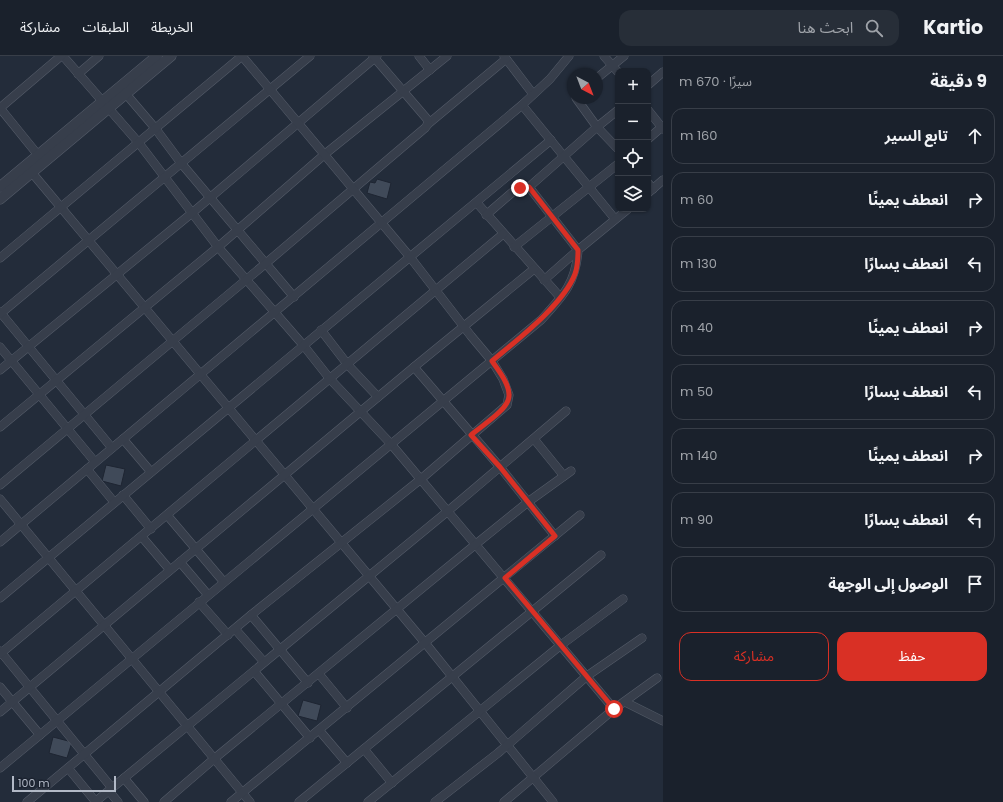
<!DOCTYPE html>
<html lang="ar">
<head>
<meta charset="utf-8">
<style>
  :root { --surface:#1a212c; --page:#272e38; --text:#f1f3f6; --muted:#9fa3a9; --line:#383e48; --accent:#d93025 }
  body { margin:0; font-family:Poppins,"Noto Sans Arabic",sans-serif; background:var(--page); color:var(--text); direction:rtl }
  .controls { position:absolute; right:12px; top:12px; display:grid; overflow:hidden; border-radius:8px; box-shadow:0 1px 3px #0004 }
  .controls button { width:36px; height:36px; display:grid; place-items:center; padding:0; border:0; border-bottom:1px solid var(--line); background:var(--surface); color:var(--text); font:20px sans-serif }
  .compass { position:absolute; left:567px; top:12px; width:36px; height:36px; border-radius:50%; background:var(--surface); box-shadow:0 1px 3px #0004; rotate:138deg }
  .scale { position:absolute; left:12px; bottom:10px; width:104px; box-sizing:border-box; padding-left:4px; border:2px solid #b2b9c6; border-top:0; font-size:11px; line-height:14px; white-space:nowrap; color:#b2b9c6; -webkit-text-stroke:3px #1c2330; paint-order:stroke }
  .stop { position:absolute; width:12px; height:12px; margin:-9px; border:3px solid #d93025; border-radius:50%; background:#fff }
  .stop.end { background:#d93025; border-color:#fff; box-shadow:0 1px 4px #0008 }
  .list { margin:0; padding:0; list-style:none }
  h2 { display:flex; justify-content:space-between; align-items:center; height:52px; margin:0; padding:0 16px; font-size:17px }
  h2 small { font-size:13px; font-weight:400; color:var(--muted) }
  .list li { display:grid; grid-template-columns:26px 1fr auto; gap:12px; align-items:center; box-sizing:border-box; height:56px; margin:0 8px 8px; padding:0 8px; border:1px solid var(--line); border-radius:12px }
  .list b { display:block; font-size:15px; white-space:nowrap }
  .list em { font-size:13px; font-style:normal; color:var(--muted) }
  .actions { display:flex; gap:8px; padding:12px 16px }
  .actions a { flex:1; padding:9px 0; border:1px solid var(--accent); border-radius:12px; text-align:center; font-size:14px; color:var(--accent) }
  .actions .main { background:var(--accent); color:#fff }
  .icon { flex:none; width:22px; height:22px; fill:none; stroke:currentColor; stroke-width:2; stroke-linecap:round; stroke-linejoin:round }
  .map { position:relative; flex:none; width:663px; height:746px; overflow:hidden; direction:ltr }
  header { display:flex; align-items:center; gap:24px; box-sizing:border-box; height:56px; padding:0 20px; background:var(--surface); border-bottom:1px solid var(--line) }
  header strong { font-size:19px }
  nav { display:flex; gap:22px; margin-inline-start:auto; font-size:14px }
  .search { width:280px; height:36px; background:var(--page); display:flex; align-items:center; gap:10px; box-sizing:border-box; padding:0 14px; border-radius:12px; color:var(--muted); font-size:15px }
  main { display:flex }
  aside { flex:1; background:var(--surface) }
  .map>svg:first-child { display:block }
</style>
</head>
<body>
<header>
<strong>Kartio</strong>
<div class="search"><svg class="icon" aria-label="search" viewBox="0 0 24 24"><circle cx="10" cy="10" r="6"/><path d="M15 15l6 6"/></svg>ابحث هنا</div>
<nav><a>الخريطة</a><a>الطبقات</a><a>مشاركة</a></nav>
</header>
<main>
<aside>
<h2>9 دقيقة<small>سيرًا · 670 m</small></h2>
<ul class="list">
<li><svg class="icon" aria-label="ahead" viewBox="0 0 24 24"><path d="M12 20V5M6 11l6-6 6 6"/></svg><div><b>تابع السير</b></div><em>160 m</em></li>
<li><svg class="icon" aria-label="right" viewBox="0 0 24 24"><path d="M7 20v-9h11M14 6l5 5-5 5"/></svg><div><b>انعطف يمينًا</b></div><em>60 m</em></li>
<li><svg class="icon" aria-label="left" viewBox="0 0 24 24"><path d="M17 20v-9H6M10 6l-5 5 5 5"/></svg><div><b>انعطف يسارًا</b></div><em>130 m</em></li>
<li><svg class="icon" aria-label="right" viewBox="0 0 24 24"><path d="M7 20v-9h11M14 6l5 5-5 5"/></svg><div><b>انعطف يمينًا</b></div><em>40 m</em></li>
<li><svg class="icon" aria-label="left" viewBox="0 0 24 24"><path d="M17 20v-9H6M10 6l-5 5 5 5"/></svg><div><b>انعطف يسارًا</b></div><em>50 m</em></li>
<li><svg class="icon" aria-label="right" viewBox="0 0 24 24"><path d="M7 20v-9h11M14 6l5 5-5 5"/></svg><div><b>انعطف يمينًا</b></div><em>140 m</em></li>
<li><svg class="icon" aria-label="left" viewBox="0 0 24 24"><path d="M17 20v-9H6M10 6l-5 5 5 5"/></svg><div><b>انعطف يسارًا</b></div><em>90 m</em></li>
<li><svg class="icon" aria-label="arrive" viewBox="0 0 24 24"><path d="M6 21V4h12l-3 4 3 4H6"/></svg><div><b>الوصول إلى الوجهة</b></div></li>
</ul>
<div class="actions"><a class="main">حفظ</a><a>مشاركة</a></div>
</aside>
<div class="map">
<svg width="663" height="746" viewBox="0 0 663 746">
  <rect width="100%" height="100%" fill="#232c3a"/>
  <g fill="#404a59" stroke="#1e2532">
    <path d="M377 123 391 127 387 143 367 137 370 126 375 127Z"/>
    <path d="M106 409 125 413 121 430 102 425Z"/>
    <path d="M303 644 321 649 317 665 298 660Z"/>
    <path d="M53 681 72 686 67 702 49 697Z"/>
  </g>
  <g fill="none" stroke-linecap="round" stroke-linejoin="round">
    <g stroke="#555c69" stroke-width="9">
      <g id="minor">
        <path d="M63 0 138 86 218 191 304 290 330 323 391 388 614 653 504 746"/>
        <path d="M419 0 430 14"/>
        <path d="M504 0 533 38"/>
        <path d="M604 0 618 16"/>
        <path d="M78 18 99 0"/>
        <path d="M597 22 624 0"/>
        <path d="M648 29 663 16"/>
        <path d="M126 38 155 72 181 107 294 241"/>
        <path d="M576 42 597 71 618 54"/>
        <path d="M522 49 615 163"/>
        <path d="M648 54 663 73"/>
        <path d="M428 68 506 3"/>
        <path d="M648 83 663 70"/>
        <path d="M38 99 0 52 61 0"/>
        <path d="M28 112 426 588 553 746"/>
        <path d="M648 127 653 133"/>
        <path d="M529 131 597 71 618 93"/>
        <path d="M648 137 663 124"/>
        <path d="M477 147 560 241"/>
        <path d="M486 159 515 134 520 132 529 131 578 194 544 224"/>
        <path d="M514 191 618 108"/>
        <path d="M0 202 242 0"/>
        <path d="M0 256 112 392"/>
        <path d="M0 258 310 0"/>
        <path d="M321 274 348 309 378 341"/>
        <path d="M0 291 95 406"/>
        <path d="M414 311 500 411 555 480"/>
        <path d="M0 314 192 157 377 0"/>
        <path d="M0 371 218 191 325 98 447 0"/>
        <path d="M123 383 151 416"/>
        <path d="M534 383 564 420"/>
        <path d="M87 413 114 446"/>
        <path d="M0 429 265 208 425 72 428 68 427 63 373 0"/>
        <path d="M123 439 151 473"/>
        <path d="M0 443 250 746"/>
        <path d="M167 459 223 525"/>
        <path d="M142 481 170 514"/>
        <path d="M0 486 522 49 550 23 569 0"/>
        <path d="M180 506 208 539"/>
        <path d="M0 542 410 201 242 0"/>
        <path d="M199 546 228 579"/>
        <path d="M251 559 308 627"/>
        <path d="M235 573 264 606"/>
        <path d="M0 595 112 732"/>
        <path d="M0 598 503 178"/>
        <path d="M254 615 310 682"/>
        <path d="M319 618 347 652"/>
        <path d="M0 631 40 679"/>
        <path d="M625 646 663 665"/>
        <path d="M614 653 657 622"/>
        <path d="M0 656 414 311 534 213"/>
        <path d="M319 674 347 707"/>
        <path d="M364 693 392 727"/>
        <path d="M0 712 541 264C563 240 576 227 578 194L628 153"/>
        <path d="M68 712 96 746"/>
        <path d="M124 722 144 746"/>
        <path d="M109 735 118 746"/>
        <path d="M27 746 251 559 421 423 507 349 509 339 503 323 492 305 471 280 410 201 551 84"/>
        <path d="M95 746 448 455 566 355"/>
        <path d="M164 746 215 702 476 488 528 446 571 415"/>
        <path d="M231 746 580 459"/>
        <path d="M299 746 601 499"/>
        <path d="M368 746 561 589 623 543"/>
        <path d="M435 746 498 697 587 620 642 582"/>
      </g>
    </g>
    <g stroke="#555c69" stroke-width="11">
      <g id="tertiary">
        <path d="M0 131 157 0"/>
        <path d="M0 143 171 0"/>
      </g>
    </g>
    <use href="#minor" stroke="#373e4b" stroke-width="8"/>
    <use href="#tertiary" stroke="#373e4b" stroke-width="10"/>
  </g>
  <g fill="none" stroke-linecap="round" stroke-linejoin="round">
    <path stroke="#d93025" stroke-width="5" d="M520 132 529 131 578 194C578 202 578 210 575 218 563 249 517 284 492 305 498 314 509 327 509 339 510 353 481 370 471 379L500 411 555 480 505 522 614 653"/>
  </g>
</svg>
<div class="controls">
<button>+</button>
<button>−</button>
<button><svg class="icon" aria-label="locate" viewBox="0 0 24 24"><circle cx="12" cy="12" r="6"/><path d="M12 2v4M12 18v4M2 12h4M18 12h4"/></svg></button>
<button><svg class="icon" aria-label="layers" viewBox="0 0 24 24"><path d="M12 4l9 5-9 5-9-5zM3 14l9 5 9-5"/></svg></button>
</div>
<svg class="compass" viewBox="-18 -18 36 36"><path d="M0-13l5 13h-10z" fill="#e53935"/><path d="M0 13l5-13h-10z" fill="#9fa3a9"/></svg>
<div class="scale">100 m</div>
<div class="stop" style="left:614px;top:653px"></div>
<div class="stop end" style="left:520px;top:132px"></div>
</div>
</main>
</body>
</html>
